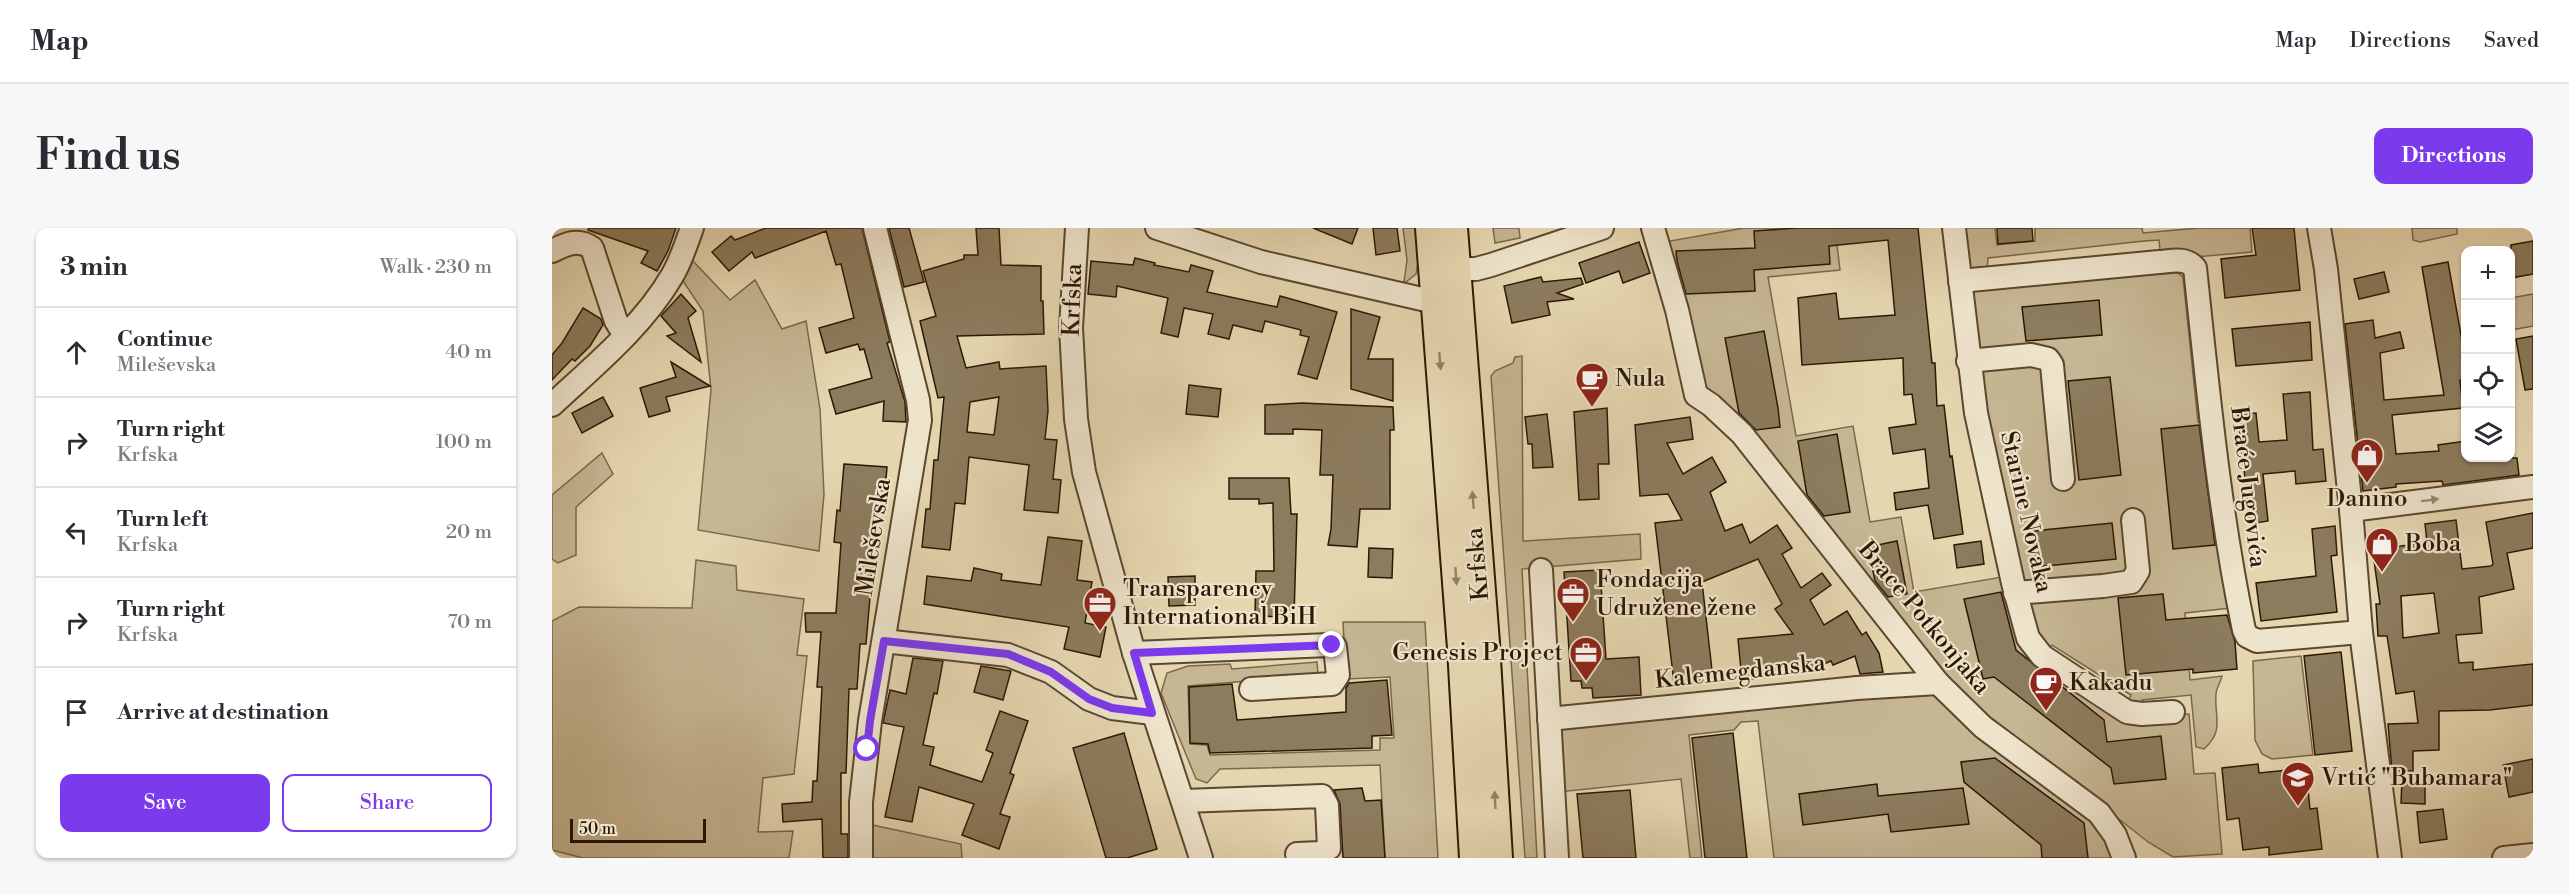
<!DOCTYPE html>
<html lang="en">
<head>
<meta charset="utf-8">
<style>
  :root { --surface:#fff; --page:#f7f7f7; --text:#2b2b33; --muted:#7c7c81; --line:#e1e1e2; --accent:#7c3aed }
  body { margin:0; font-family:"Libre Bodoni",serif; background:var(--page); color:var(--text) }
  .controls { position:absolute; right:18px; top:18px; display:grid; overflow:hidden; border-radius:12px; box-shadow:0 2px 4px #0004 }
  .controls button { width:54px; height:54px; display:grid; place-items:center; padding:0; border:0; border-bottom:2px solid var(--line); background:var(--surface); color:var(--text); font:30px sans-serif }
  .scale { position:absolute; left:18px; bottom:15px; width:136px; box-sizing:border-box; padding-left:6px; border:3px solid #2c1903; border-top:0; font-size:16px; line-height:21px; white-space:nowrap; color:#2c1903; -webkit-text-stroke:4px #eee4cc; paint-order:stroke }
  .stop { position:absolute; width:18px; height:18px; margin:-14px; border:4px solid #7c3aed; border-radius:50%; background:#fff }
  .stop.end { background:#7c3aed; border-color:#fff; box-shadow:0 2px 6px #0008 }
  .list { margin:0; padding:0; list-style:none }
  h2 { display:flex; justify-content:space-between; align-items:center; height:78px; margin:0; padding:0 24px; font-size:26px }
  h2 small { font-size:20px; font-weight:400; color:var(--muted) }
  .list li { display:grid; grid-template-columns:39px 1fr auto; gap:18px; align-items:center; box-sizing:border-box; height:90px; padding:0 24px; border-top:2px solid var(--line) }
  .list b { display:block; font-size:22px; white-space:nowrap }
  .list p { margin:0; font-size:20px; white-space:nowrap; color:var(--muted) }
  .list em { font-size:20px; font-style:normal; color:var(--muted) }
  .actions { display:flex; gap:12px; padding:18px 24px }
  .actions a { flex:1; padding:14px 0; border:2px solid var(--accent); border-radius:12px; text-align:center; font-size:21px; color:var(--accent) }
  .actions .main { background:var(--accent); color:#fff }
  .icon { flex:none; width:33px; height:33px; fill:none; stroke:currentColor; stroke-width:2; stroke-linecap:round; stroke-linejoin:round }
  .map { position:relative; flex:none; width:1981px; height:630px; overflow:hidden; border-radius:12px }
  header { display:flex; align-items:center; gap:36px; box-sizing:border-box; height:84px; padding:0 30px; background:var(--surface); border-bottom:2px solid var(--line) }
  header strong { font-size:28px }
  nav { display:flex; gap:33px; margin-inline-start:auto; font-size:21px }
  .intro { display:flex; align-items:center; justify-content:space-between; box-sizing:border-box; height:144px; padding:0 36px }
  h1 { margin:0; font-size:42px }
  .button { padding:15px 27px; border-radius:12px; background:var(--accent); color:#fff; font-size:21px; font-weight:700 }
  main { display:flex; gap:36px; padding:0 36px }
  aside { flex:1; background:var(--surface); border-radius:12px; box-shadow:0 2px 4px #0004 }
  .map>svg:first-child { display:block }
</style>
</head>
<body>
<header>
<strong>Map</strong>
<nav><a>Map</a><a>Directions</a><a>Saved</a></nav>
</header>
<div class="intro"><h1>Find us</h1><a class="button">Directions</a></div>
<main>
<aside>
<h2>3 min<small>Walk · 230 m</small></h2>
<ul class="list">
<li><svg class="icon" aria-label="ahead" viewBox="0 0 24 24"><path d="M12 20V5M6 11l6-6 6 6"/></svg><div><b>Continue</b><p>Mileševska</p></div><em>40 m</em></li>
<li><svg class="icon" aria-label="right" viewBox="0 0 24 24"><path d="M7 20v-9h11M14 6l5 5-5 5"/></svg><div><b>Turn right</b><p>Krfska</p></div><em>100 m</em></li>
<li><svg class="icon" aria-label="left" viewBox="0 0 24 24"><path d="M17 20v-9H6M10 6l-5 5 5 5"/></svg><div><b>Turn left</b><p>Krfska</p></div><em>20 m</em></li>
<li><svg class="icon" aria-label="right" viewBox="0 0 24 24"><path d="M7 20v-9h11M14 6l5 5-5 5"/></svg><div><b>Turn right</b><p>Krfska</p></div><em>70 m</em></li>
<li><svg class="icon" aria-label="arrive" viewBox="0 0 24 24"><path d="M6 21V4h12l-3 4 3 4H6"/></svg><div><b>Arrive at destination</b></div></li>
</ul>
<div class="actions"><a class="main">Save</a><a>Share</a></div>
</aside>
<div class="map">
<svg width="1981" height="630" viewBox="0 0 1981 630">
  <rect width="100%" height="100%" fill="#e5d6b0"/>
  <filter id="stains"><feTurbulence type="fractalNoise" baseFrequency=".00333" numOctaves="4"/><feColorMatrix values="0 0 0 0 .2 0 0 0 0 .09 0 0 0 0 .02 0 0 0 .5 -.17"/></filter>
  <radialGradient id="worn" r=".72"><stop offset=".6" stop-color="#630" stop-opacity="0"/><stop offset="1" stop-color="#630" stop-opacity=".3"/></radialGradient>
  <g fill="#c6b693" stroke="#79684b" stroke-width="1.5">
    <path d="M851 0H865L866 34 864 46 854 54H852L855 32Z"/>
    <path d="M941 0H967L968 10 943 15Z"/>
    <path d="M1192 0H1283L1288 42 1216 49 1244 208 1301 198 1318 294 1349 289 1362 364 1456 348 1471 407 1592 490 1637 486 1642 546 1663 545 1670 626 1621 629 1596 614 1553 580 1435 497 1147 162 1112 14Z"/>
    <path d="M1411 0H1443L1445 17 1483 13V0H1590L1591 5 1647 0H1698L1700 24 1609 32 1607 12 1592 13 1436 30 1435 43 1417 45Z"/>
    <path d="M1860 0H1905V6L1868 14 1861 12Z"/>
    <path d="M141 33 178 72 203 52 230 101 254 93 268 181 272 266 267 323 146 302 159 162 151 83 131 53Z"/>
    <path d="M1626 45 1631 49 1646 194 1655 192 1679 380 1633 385 1638 452 1670 448C1669 454 1664 460 1664 466 1662 489 1673 502 1652 521L1644 519 1639 467 1590 472 1591 485 1572 480 1579 467 1500 417 1493 428 1465 360 1411 58Z"/>
    <path d="M1981 66V98L1959 102V70Z"/>
    <path d="M970 128 971 313 1088 306 1089 331 970 341 985 630H973L939 148 943 143 961 135 963 129Z"/>
    <path d="M50 225 61 246 24 279V327L6 335 0 331V267Z"/>
    <path d="M144 332 184 338 185 362 252 371 245 427 255 428 242 546 211 550 206 604 241 603 237 630H31L0 622V393L27 379 140 380Z"/>
    <path d="M791 394H873L886 630H833L828 537 668 541 655 555 644 551 609 465 615 445 636 438 678 436 680 441 765 434 766 447 636 458 638 516 655 517 658 527 828 522V510H842L838 449 794 451Z"/>
    <path d="M1749 428 1761 527 1720 531 1710 526 1703 512 1701 433Z"/>
    <path d="M1384 459 1545 588 1564 630H1222L1206 493 1189 494 1182 502 1137 507 1150 630H1138L1129 551 1007 564 1004 497Z"/>
    <path d="M316 596 409 616 410 630H317Z"/>
  </g>
  <g fill="#8c7b5d" stroke="#2c1903" stroke-width="1.5" fill-rule="evenodd">
    <path d="M37 0H124L116 23 105 43 89 35 96 23 36 2Z"/>
    <path d="M214 0H310L338 114 335 115 353 174 354 194 331 193 332 173 284 186 277 162 320 150 312 121 308 122 306 116 274 125 267 100 302 90 289 36 284 37 274 3 203 30 200 24 177 43 160 24 179 8 183 12Z"/>
    <path d="M337 0H357L372 54 352 59Z"/>
    <path d="M424 0H447L449 37 489 38V73H491L492 106 405 108 414 140 447 134 448 141 494 138 496 183 493 211 505 212 501 251 509 252 506 285 472 282 477 237 417 229 413 276 403 275 398 322 370 319 374 281H378L382 232H386L392 169 386 170 368 93 384 88 371 43 412 31V27H426ZM447 169 442 207 415 204 418 174Z"/>
    <path d="M761 0H806L800 16Z"/>
    <path d="M821 0H845L848 23 824 27Z"/>
    <path d="M1244 0H1366L1380 135H1383L1385 178 1392 177 1398 229 1400 228 1411 306 1382 311 1376 277 1344 282 1342 265 1377 260 1373 221 1341 226 1337 200 1364 196 1360 166 1352 167 1351 130 1250 137 1246 70 1284 65 1287 91 1343 87 1336 12 1277 18 1278 36 1202 42 1203 63 1134 66 1125 33 1124 23 1203 20 1202 3Z"/>
    <path d="M1445 0H1480L1481 13 1446 16Z"/>
    <path d="M1700 0H1742L1748 62 1673 70 1669 31 1704 27Z"/>
    <path d="M1981 13V46L1959 50V17Z"/>
    <path d="M1087 14 1098 45 1071 55 1067 43 1034 55 1027 35Z"/>
    <path d="M583 30 603 35 602 37 637 44 639 37 661 43 655 64 725 79 728 68 785 84 765 151 746 146 757 109 748 107 749 102 713 93 710 104 681 97 677 111 656 106 661 86 632 80 626 109 609 105 616 70 565 58 564 69 536 66 539 33 581 37Z"/>
    <path d="M1896 34 1914 135V151L1908 152 1911 180 1840 187 1844 226 1887 223 1886 217 1914 213V230H1965L1967 247 1891 257 1890 253 1844 256V259L1811 263 1793 96 1821 92 1823 110 1848 104 1852 120 1828 125 1832 172 1892 167 1870 39Z"/>
    <path d="M1832 44 1837 64 1807 71 1802 51Z"/>
    <path d="M989 49 991 54 1029 50 1031 56 1005 65 1022 71 995 74 998 87 960 95 952 58Z"/>
    <path d="M129 66 144 83 136 90 149 134 115 108 124 105 109 88Z"/>
    <path d="M1547 72 1550 107 1474 113 1470 79Z"/>
    <path d="M31 80 49 91 51 97 38 118 23 133 20 131 0 152V127L10 115Z"/>
    <path d="M799 81 828 89 816 131H841V173L799 161Z"/>
    <path d="M1758 94 1760 132 1684 138 1680 101Z"/>
    <path d="M1212 103 1226 180 1228 199 1204 202 1187 185 1173 110Z"/>
    <path d="M1981 108V161L1973 162 1964 111Z"/>
    <path d="M119 134 158 158 114 169 118 183 97 189 88 160 124 149Z"/>
    <path d="M1558 149 1569 247 1527 252 1516 153Z"/>
    <path d="M637 157 669 161 666 189 634 186Z"/>
    <path d="M1758 164 1761 222 1771 221 1774 253 1744 256 1743 243 1711 246 1716 293 1698 296 1686 187 1704 185 1707 214 1735 212 1731 166Z"/>
    <path d="M51 169 61 188 30 205 20 185Z"/>
    <path d="M750 175 841 179 842 202H838V281H808L805 319 776 317 779 301 781 247H768L770 202 741 201V206H713V177Z"/>
    <path d="M1055 180 1057 236H1046L1047 271 1027 272 1022 184Z"/>
    <path d="M995 186 1001 239 981 240 980 216H976L973 189Z"/>
    <path d="M1138 189 1141 211 1115 215 1131 246 1160 229 1174 254 1158 264 1173 303 1190 296 1198 315 1225 297 1240 320 1230 326 1249 360 1270 345 1279 357 1258 372 1272 397 1295 383 1310 407 1314 404 1327 425 1331 444 1308 446 1303 428 1281 437 1279 433 1255 443 1217 445V449L1190 452 1186 411 1241 406 1223 381 1230 376 1206 331 1150 354 1161 451 1122 455 1103 295 1130 292 1116 266 1088 268 1083 197Z"/>
    <path d="M1647 197 1663 317 1621 321 1609 201Z"/>
    <path d="M1285 206 1298 284 1272 288 1255 267 1246 213Z"/>
    <path d="M292 236 335 239 333 263 326 262 319 334H321L314 416H308L305 461H297L294 545H289V606H296V630H271L270 591 231 594 230 576 260 574 261 553H265L270 459H265L269 404H254L253 385H284L289 315 282 314 285 282 288 283Z"/>
    <path d="M677 250H737L739 286H745L742 389 703 388 704 343H722L721 275 707 276V271H677Z"/>
    <path d="M1981 285V320L1955 325 1962 361 1927 369 1930 405 1904 407 1907 435 1921 434V442L1981 436V477L1938 482 1887 483V522L1861 523V543H1840L1836 496 1866 495 1862 463 1844 466 1835 408H1826L1824 376H1828L1819 311 1842 308 1843 319 1875 314 1873 296 1904 292 1910 341 1939 338 1941 336 1934 294ZM1882 365 1887 405 1851 410 1849 368Z"/>
    <path d="M1560 295 1564 331 1484 339 1481 303Z"/>
    <path d="M1783 298 1785 327 1779 328 1785 384 1709 393 1704 355 1764 348 1760 301Z"/>
    <path d="M496 309 530 313 525 352 540 354 533 395 554 399 548 429 512 421 517 399 372 376 375 348 419 353 422 340 450 346 449 352 489 357Z"/>
    <path d="M1345 313 1355 366 1336 369 1323 353 1316 319Z"/>
    <path d="M1429 313 1432 336 1405 340 1402 317Z"/>
    <path d="M817 320 841 321 840 350 816 349Z"/>
    <path d="M1048 342 1054 431 1087 429 1089 467 1041 470 1040 460H1030L1029 453H1019L1012 344Z"/>
    <path d="M643 348V377L617 378 616 349Z"/>
    <path d="M1449 364 1464 422 1552 492 1555 514 1609 508 1614 551 1562 556 1559 540 1442 449 1431 451 1412 371Z"/>
    <path d="M1611 366 1614 392 1675 387 1683 414 1685 441 1641 445V441L1574 447 1566 370Z"/>
    <path d="M1789 424 1800 523 1763 527 1752 428Z"/>
    <path d="M361 430 391 433 385 466 382 465 371 517 382 519 378 537 430 554 441 525 434 522 448 483 476 493 458 545 462 547 448 586 458 589 447 621 410 607 422 576 367 559 360 594 333 589 352 499 331 495 332 490 338 462 354 466Z"/>
    <path d="M429 438 459 443 451 472 422 464Z"/>
    <path d="M835 452 840 507 820 508V520L658 525 656 516 638 515 637 459 680 456 685 492 794 484V460L797 455Z"/>
    <path d="M572 505 605 621 575 630H554L521 520Z"/>
    <path d="M1181 505 1195 630H1153L1140 510Z"/>
    <path d="M1443 530 1532 595 1536 630H1490L1489 617 1412 554 1409 534Z"/>
    <path d="M1981 531V564L1957 569 1951 537Z"/>
    <path d="M1706 536 1707 545 1754 540 1758 581 1765 580 1770 621 1717 627V619L1691 622 1687 590 1675 592 1670 540Z"/>
    <path d="M1850 551H1873V576L1849 575Z"/>
    <path d="M1325 556 1326 568 1411 560 1417 596 1339 604 1336 586 1251 597 1247 566Z"/>
    <path d="M810 560 813 573 829 572 833 630H791L788 576 782 562Z"/>
    <path d="M1078 562 1084 630H1031L1025 566Z"/>
    <path d="M1891 581 1895 611 1868 615 1865 584Z"/>
  </g>
  <g fill="none" stroke-linecap="round" stroke-linejoin="round">
    <g stroke="#5a482e" stroke-width="26">
      <g id="minor">
        <path d="M525 0 519 100 524 191 532 244 582 425 649 630"/>
        <path d="M605 0 709 34 883 74"/>
        <path d="M1101 0 1125 82 1144 167 1159 177 1190 206 1386 455 1431 499 1547 585 1563 607 1572 630"/>
        <path d="M1402 0 1424 185 1461 355 1476 410 1490 428 1575 484 1590 486 1621 484"/>
        <path d="M1767 0 1774 41 1799 282 1809 404 1838 630"/>
        <path d="M0 23C14 16 26 10 40 20L64 93 69 101 75 106"/>
        <path d="M905 41H924L939 37 1050 0"/>
        <path d="M1408 53 1607 34C1620 33 1634 29 1643 40 1656 161 1667 283 1692 402L1695 408 1705 413 1809 404"/>
        <path d="M1416 133 1479 127 1496 131 1500 137 1501 148 1511 251"/>
        <path d="M0 177C42 138 91 98 120 48 129 33 134 16 140 0"/>
        <path d="M1799 282 1981 259"/>
        <path d="M989 342 1005 630"/>
        <path d="M1463 365 1551 358 1579 354 1586 343 1581 292"/>
        <path d="M332 413 456 427 499 444 537 471 560 480 600 485"/>
        <path d="M582 425 777 417 783 419 786 447 780 456 699 461"/>
        <path d="M997 491 1305 460 1386 455"/>
        <path d="M632 573 770 568 775 577 777 620 769 625 745 626"/>
        <path d="M309 630V574L318 493 368 192 366 172 323 0"/>
        <path d="M1952 630 1981 627"/>
      </g>
    </g>
    <g stroke="#2c1903" stroke-width="32">
      <g id="major">
        <path d="M878 0 910 420 922 630"/>
        <path d="M901 0 933 415 946 630"/>
      </g>
    </g>
    <use href="#minor" stroke="#eee4cc" stroke-width="22"/>
    <use href="#major" stroke="#e5d6b0" stroke-width="28"/>
  </g>
  <defs><path id="oneway-solid" d="M-6-.8H1V-3.2L6.5 0L1 3.2V.8H-6Z" transform="scale(1.5)"/></defs>
  <g fill="#928162">
    <use href="#oneway-solid" transform="translate(888 133) rotate(85)"/>
    <use href="#oneway-solid" transform="translate(921 272) rotate(-95)"/>
    <use href="#oneway-solid" transform="translate(904 348) rotate(86)"/>
    <use href="#oneway-solid" transform="translate(943 572) rotate(-93)"/>
  </g>
  <use fill="#978972" href="#oneway-solid" transform="translate(1878 272) rotate(-7)"/>
  <g fill="none" stroke-linecap="round" stroke-linejoin="round">
    <path stroke="#7c3aed" stroke-width="8" d="M315 521 318 493 332 413 456 426 499 444 537 471 560 480 600 485 582 425 780 417"/>
  </g>
  <defs>
    <g id="cafe-pin" transform="scale(1.725)"><path d="M0 17L-7.5 6A9.5 9.5 0 1 1 7.5 6Z" fill="#8f2418" stroke="#eee4cc"/><path d="M-5.5-4.5H6V0H3Q3 3.5 0 3.5H-2.5Q-5.5 3.5-5.5 0ZM3-3.2v2h1.7v-2ZM-6 4.5H4V6H-6Z" fill="#fff"/></g>
    <g id="shop-pin" transform="scale(1.725)"><path d="M0 17L-7.5 6A9.5 9.5 0 1 1 7.5 6Z" fill="#8f2418" stroke="#eee4cc"/><path d="M-5-2.5h2.3a2.7 3.5 0 0 1 5.4 0H5L5.5 6h-11ZM-1.5-2.5h3a1.5 2.3 0 0 0-3 0Z" fill="#fff"/></g>
    <g id="office-pin" transform="scale(1.725)"><path d="M0 17L-7.5 6A9.5 9.5 0 1 1 7.5 6Z" fill="#8f2418" stroke="#eee4cc"/><path d="M-6-3h4V-5.5h4V-3h4V5H-6ZM-1-4.5V-3h2v-1.5ZM-6 0V1H6V0Z" fill="#fff"/></g>
    <g id="school-pin" transform="scale(1.725)"><path d="M0 17L-7.5 6A9.5 9.5 0 1 1 7.5 6Z" fill="#8f2418" stroke="#eee4cc"/><path d="M0-5L7-2L0 1L-7-2ZM-4 1L0 2.5L4 1V4Q0 6-4 4Z" fill="#fff"/></g>
  </defs>
  <g fill-rule="evenodd">
    <use href="#cafe-pin" x="1040" y="151"/>
    <use href="#shop-pin" x="1815" y="227"/>
    <use href="#shop-pin" x="1830" y="316"/>
    <use href="#office-pin" x="1021" y="366"/>
    <use href="#office-pin" x="548" y="375"/>
    <use href="#office-pin" x="1034" y="425"/>
    <use href="#cafe-pin" x="1494" y="455"/>
    <use href="#school-pin" x="1746" y="550"/>
  </g>
  <g text-anchor="middle" dominant-baseline="central" stroke-width="4.5" stroke-linejoin="round" paint-order="stroke">
    <g font-size="24" fill="#2c1903" stroke="#eee4cc">
      <text transform="translate(521 72) rotate(-88)">Krfska</text>
      <text transform="translate(1696 259) rotate(83)">Braće Jugovića</text>
      <text transform="translate(1474 284) rotate(77)">Starine Novaka</text>
      <text transform="translate(322 309) rotate(-81)">Mileševska</text>
      <text transform="translate(926 336) rotate(-95)">Krfska</text>
      <text transform="translate(1372 390) rotate(50)">Brace Potkonjaka</text>
      <text transform="translate(1188 444) rotate(-6)">Kalemegdanska</text>
    </g>
    <g font-size="24" fill="#2c1903" stroke="#eee4cc" text-anchor="start">
      <text x="1063" y="151">Nula</text>
      <text x="1815" y="271" text-anchor="middle">Danino</text>
      <text x="1853" y="316">Boba</text>
      <text x="1044" y="352">Fondacija<tspan x="1044" dy="28">Udružene žene</tspan></text>
      <text x="571" y="361">Transparency<tspan x="571" dy="28">International BiH</tspan></text>
      <text x="1011" y="425" text-anchor="end">Genesis Project</text>
      <text x="1517" y="455">Kakadu</text>
      <text x="1769" y="550">Vrtić "Bubamara"</text>
    </g>
  </g>
  <rect width="100%" height="100%" filter="url(#stains)"/>
  <rect width="100%" height="100%" fill="url(#worn)"/>
</svg>
<div class="controls">
<button>+</button>
<button>−</button>
<button><svg class="icon" aria-label="locate" viewBox="0 0 24 24"><circle cx="12" cy="12" r="6"/><path d="M12 2v4M12 18v4M2 12h4M18 12h4"/></svg></button>
<button><svg class="icon" aria-label="layers" viewBox="0 0 24 24"><path d="M12 4l9 5-9 5-9-5zM3 14l9 5 9-5"/></svg></button>
</div>
<div class="scale">50 m</div>
<div class="stop" style="left:315px;top:521px"></div>
<div class="stop end" style="left:780px;top:417px"></div>
</div>
</main>
</body>
</html>
